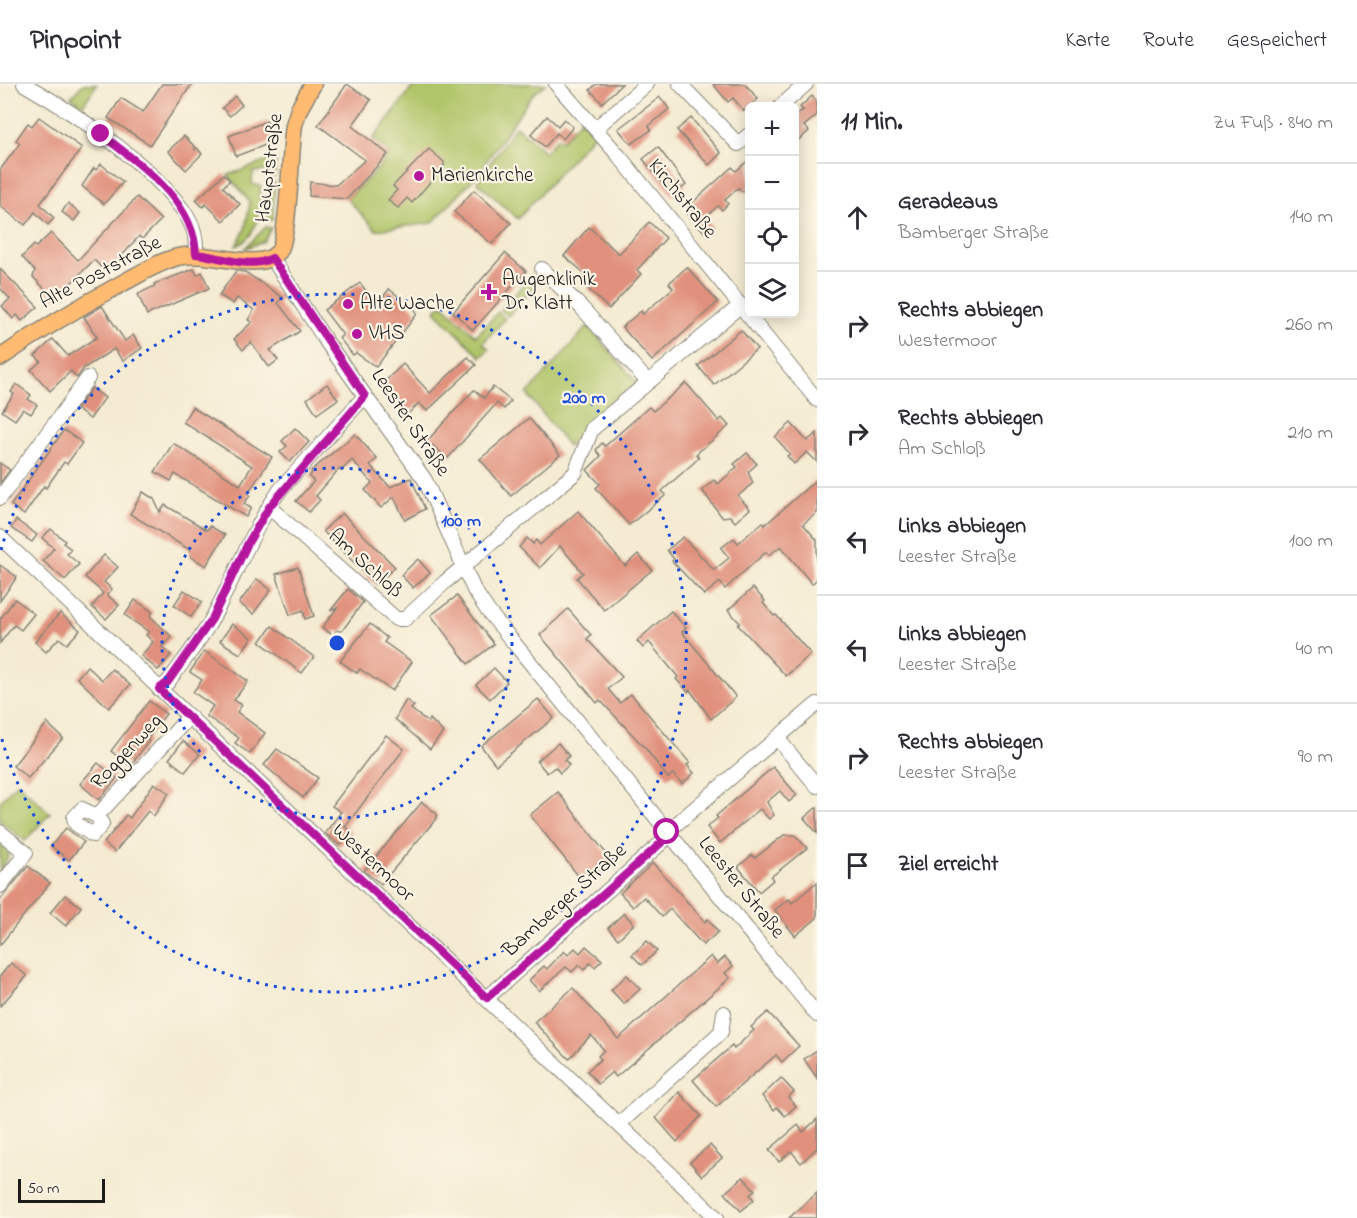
<!DOCTYPE html>
<html lang="de">
<head>
<meta charset="utf-8">
<style>
  :root { --surface:#fff; --page:#f2f2f3; --text:#2b2b33; --muted:#7c7c81; --line:#e1e1e2 }
  body { margin:0; font-family:"Indie Flower",sans-serif; background:var(--page); color:var(--text) }
  .controls { position:absolute; right:18px; top:18px; display:grid; overflow:hidden; border-radius:9px; box-shadow:0 3px 15px #0003 }
  .controls button { width:54px; height:54px; display:grid; place-items:center; padding:0; border:0; border-bottom:2px solid var(--line); background:var(--surface); color:var(--text); font:30px sans-serif }
  .scale { position:absolute; left:18px; bottom:15px; width:87px; box-sizing:border-box; padding-left:6px; border:3px solid #1c1c1c; border-top:0; font-size:16px; line-height:21px; white-space:nowrap; color:#1c1c1c; -webkit-text-stroke:4px #fcf5e5; paint-order:stroke }
  .stop { position:absolute; width:18px; height:18px; margin:-14px; border:4px solid #b5179e; border-radius:50%; background:#fff }
  .stop.end { background:#b5179e; border-color:#fff; box-shadow:0 2px 6px #0008 }
  .list { margin:0; padding:0; list-style:none }
  h2 { display:flex; justify-content:space-between; align-items:center; height:78px; margin:0; padding:0 24px; font-size:26px }
  h2 small { font-size:20px; font-weight:400; color:var(--muted) }
  .list li { display:grid; grid-template-columns:39px 1fr auto; gap:18px; align-items:center; box-sizing:border-box; height:108px; padding:0 24px; border-top:2px solid var(--line) }
  .list b { display:block; font-size:22px; white-space:nowrap }
  .list p { margin:0; font-size:20px; white-space:nowrap; color:var(--muted) }
  .list em { font-size:20px; font-style:normal; color:var(--muted) }
  .icon { flex:none; width:33px; height:33px; fill:none; stroke:currentColor; stroke-width:2; stroke-linecap:round; stroke-linejoin:round }
  .map { position:relative; flex:none; width:817px; height:1134px; overflow:hidden }
  header { display:flex; align-items:center; gap:36px; box-sizing:border-box; height:84px; padding:0 30px; background:var(--surface); border-bottom:2px solid var(--line) }
  header strong { font-size:28px }
  nav { display:flex; gap:33px; margin-inline-start:auto; font-size:21px }
  main { display:flex }
  aside { flex:1; background:var(--surface) }
  .map>svg:first-child { display:block }
</style>
</head>
<body>
<header>
<strong>Pinpoint</strong>
<nav><a>Karte</a><a>Route</a><a>Gespeichert</a></nav>
</header>
<main>
<div class="map">
<svg width="817" height="1134" viewBox="0 0 817 1134">
  <rect width="100%" height="100%" fill="#fcf5e5"/>
  <filter id="ink" filterUnits="userSpaceOnUse"><feTurbulence type="fractalNoise" baseFrequency=".0167" numOctaves="2"/><feDisplacementMap in="SourceGraphic" scale="12" xChannelSelector="R" yChannelSelector="G"/><feConvolveMatrix kernelMatrix="1 2 1 2 8 2 1 2 1" color-interpolation-filters="sRGB"/></filter>
  <filter id="wash" filterUnits="userSpaceOnUse"><feTurbulence type="fractalNoise" baseFrequency=".008" numOctaves="4" result="noise"/><feDisplacementMap in="SourceGraphic" scale="24" xChannelSelector="R" yChannelSelector="G"/><feGaussianBlur stdDeviation="1.35" result="paint"/><feColorMatrix in="noise" values="0 0 0 0 0 0 0 0 0 0 0 0 0 0 0 0 0 1.4 0 .05"/><feComposite in="paint" operator="in"/></filter>
  <g filter="url(#wash)">
    <rect width="100%" height="100%" fill="#f4ebd2"/>
    <g fill="#b0c569" stroke="#667042" stroke-width="1.5">
      <path d="M83 0H97L83 21 71 13Z"/>
      <path d="M415 0H430L433 3 436 0H546L533 10 476 92 432 139 376 146 347 115 377 86 390 69 373 55Z"/>
      <path d="M581 35 594 50 518 135 477 98 516 42 545 68 557 54 562 57Z"/>
      <path d="M276 74 275 92 272 94 267 87 253 88 252 100 261 102C259 125 260 152 236 162L245 145 250 118 228 91Z"/>
      <path d="M275 98 273 136H268L270 99Z"/>
      <path d="M266 143 271 144 264 157 244 165Z"/>
      <path d="M532 191 539 198 508 232 501 226Z"/>
      <path d="M442 220 476 252 498 228 505 235 483 259 489 265 481 273 435 227Z"/>
      <path d="M588 242 638 300 573 356 569 363 527 310Z"/>
      <path d="M17 698 50 729 25 757 0 737V718Z"/>
      <path d="M1 760 9 771 0 787V762Z"/>
    </g>
    <g id="blocks">
      <g fill="#e0907c">
        <path d="M162 0H192L150 61 108 34 121 14 143 28Z"/>
        <path d="M347 0 371 16 352 42 388 70 347 115 309 112 310 98 336 101 365 76 318 41Z"/>
        <path d="M596 0H622L602 19 590 6Z"/>
        <path d="M713 0H745L758 15 744 27 733 14 728 18Z"/>
        <path d="M235 12 242 21 230 32 222 24Z"/>
        <path d="M812 12 817 18V31L804 42 809 47 795 59V31L803 26 800 23Z"/>
        <path d="M660 13 669 25 649 42 651 46 631 60 618 45Z"/>
        <path d="M547 32 558 42 564 35 573 43 563 55 557 49 545 63 531 51Z"/>
        <path d="M39 33 82 64 40 120 54 134 48 141 35 128 25 141 0 122V86L20 59 16 56 28 39 32 42Z"/>
        <path d="M691 34 721 69 709 81 677 46Z"/>
        <path d="M267 37 276 57 236 72 229 52Z"/>
        <path d="M184 52 196 64 194 66 197 64 202 70 186 86 168 67Z"/>
        <path d="M658 63 686 101 672 112 643 75Z"/>
        <path d="M429 65 444 78V82L412 119 407 114 398 124 388 116 397 106 393 102Z"/>
        <path d="M750 75V102L743 108 738 104 725 116 728 120 722 126 718 122 704 134 712 143 705 149 688 130 696 124 692 119 732 83 736 87Z"/>
        <path d="M101 80 123 98 104 120 82 102 94 84 96 86Z"/>
        <path d="M224 90 230 96 223 103 240 120 223 137 206 120 203 123 196 116Z"/>
        <path d="M474 106 511 139 492 160 454 128Z"/>
        <path d="M137 113 161 136 142 155 139 152 115 180 114 178 105 187 94 176 55 215 33 193 35 187 22 173 34 161 36 163 51 149 78 176Z"/>
        <path d="M68 119 80 129 74 137 62 128Z"/>
        <path d="M649 138 666 154 637 186 641 190 609 225 588 205 595 198 564 172 589 143 619 170Z"/>
        <path d="M505 169 526 187 473 246 453 228Z"/>
        <path d="M687 183 718 218 652 277 622 243 641 227 643 230 673 204 669 199Z"/>
        <path d="M0 185 38 223 22 237 17 231 13 235 2 222 10 215 0 204Z"/>
        <path d="M194 185 197 191 202 188 209 204 147 231 138 210 155 202 154 200Z"/>
        <path d="M236 187 245 188 282 213 278 219 300 247 270 266 278 276 269 283 251 258 243 266 234 255 252 238 248 236 254 226 237 214 233 220 219 211Z"/>
        <path d="M360 199 377 221 389 205 415 225 417 230 376 283 356 269 353 271 339 254 343 251 324 226Z"/>
        <path d="M102 222 125 257 133 251 142 264 123 277 114 265 84 284 77 294 71 287 50 307 31 286 41 277 35 272 53 255 68 272 97 253 84 233Z"/>
        <path d="M741 246 757 265 714 301 698 282Z"/>
        <path d="M468 273 476 281 427 327 419 319 408 330 381 301 403 280 430 309Z"/>
        <path d="M686 299 719 337 722 334 729 342 696 370 699 374 662 407 666 411 629 441 596 404 600 400 587 386 601 372 596 366 602 359 605 362 649 323 653 327Z"/>
        <path d="M16 300 31 311 28 315 37 321 31 330 23 325 15 336 2 327 14 310 11 308Z"/>
        <path d="M327 300 338 315 317 330 307 315Z"/>
        <path d="M493 303 511 317 504 325 497 319 448 374 427 357 474 306 484 314Z"/>
        <path d="M92 304 105 314 90 335 76 325Z"/>
        <path d="M192 323 272 373 248 409 250 411 244 420 251 424 246 433 175 390 171 397 155 388 173 359 240 401 252 382 183 338Z"/>
        <path d="M529 334 560 371 511 412 480 375Z"/>
        <path d="M791 339 807 357 817 349V378L807 368 794 380 787 372 790 370 775 353Z"/>
        <path d="M295 344 309 358 290 378 280 368 287 362 282 357Z"/>
        <path d="M64 346 82 359 67 380 64 378 46 404 44 402 24 431 11 421Z"/>
        <path d="M355 350 377 375 370 381 390 403 411 394 425 425 405 436 394 413 381 424 365 406 372 399 352 376 341 387 339 385 316 412 320 416 309 428 296 417 314 397 309 393 312 389 311 387Z"/>
        <path d="M747 369 757 380 748 388 753 399 738 412 750 425 735 438 730 432 722 433 702 406 714 396 718 400 737 383 734 380Z"/>
        <path d="M0 379 10 386 0 399Z"/>
        <path d="M817 395V429L803 440 817 456V495L812 500 781 462 769 471 766 468 725 505 720 498 704 511 672 477 674 475 667 466 683 453 714 486 729 474 721 464 734 454 738 459 763 438 765 441Z"/>
        <path d="M143 408 154 415 160 428 165 421 207 446 210 442 225 451 206 482 191 473 190 466 130 430Z"/>
        <path d="M578 427 625 482 638 470 652 486 604 526 577 494 583 489 560 462 540 484 519 463 527 454 533 460 536 456 540 461Z"/>
        <path d="M342 429 395 483 376 501 323 447Z"/>
        <path d="M16 436 37 451 32 458 11 444Z"/>
        <path d="M51 445 65 457 63 459 71 465 67 470 79 480 65 496 43 477 54 464 42 454Z"/>
        <path d="M104 471 118 483 104 498 112 505 107 511 119 521 106 535 92 523 103 509 85 493Z"/>
        <path d="M418 475 430 489 413 504 401 491Z"/>
        <path d="M0 481 17 493 0 517Z"/>
        <path d="M298 483 314 532 305 535 303 526 290 531 276 490Z"/>
        <path d="M257 495 271 506 253 530 239 519Z"/>
        <path d="M753 504 765 517 763 519 774 532 776 531 811 570 786 592 738 541 740 539 728 526Z"/>
        <path d="M348 505 363 518 342 547H336L333 551 322 544 337 524 331 526Z"/>
        <path d="M184 506 202 518 191 533 174 521Z"/>
        <path d="M457 512 494 560 468 580 431 531Z"/>
        <path d="M15 515 34 530 21 546 14 541 0 559V535Z"/>
        <path d="M135 516 153 528 150 532 172 553 162 563 171 571 158 586 141 572 153 558 146 551 149 548 125 531Z"/>
        <path d="M568 525 591 551 587 555 622 593 608 605 620 619 631 610 690 679 687 681 694 689 682 700 673 690 668 694 646 665 600 616 597 619 540 551Z"/>
        <path d="M671 527 686 544 682 548 736 613 711 635 690 606 688 608 676 595 678 593 649 558 643 564 637 557Z"/>
        <path d="M60 529 80 546 67 560 59 554 46 568 35 558Z"/>
        <path d="M232 540 252 554 240 570 220 557Z"/>
        <path d="M370 540 387 554 384 558 412 578 392 607 360 585 357 589 340 577Z"/>
        <path d="M272 542 314 573 302 589 260 558Z"/>
        <path d="M204 567 248 597 234 616 242 621 237 628 265 649 250 670 235 659 239 654 206 632 213 622 193 608 202 596 190 588Z"/>
        <path d="M87 582 102 596 112 585 130 601 109 624 77 594Z"/>
        <path d="M494 584 507 598 490 615 476 601Z"/>
        <path d="M538 615 554 634 496 681 481 662Z"/>
        <path d="M406 616 414 622 411 625 428 638 430 635 443 648 430 665 395 635Z"/>
        <path d="M149 617 166 630 147 655 149 657 130 682 111 667Z"/>
        <path d="M47 639 63 654 28 694 13 682Z"/>
        <path d="M386 651 404 665 345 743 351 747 340 762 325 749 341 728 332 722Z"/>
        <path d="M183 657 200 670 185 688 169 675Z"/>
        <path d="M558 659 569 672 565 676 569 681 560 689 555 683 547 689 537 677Z"/>
        <path d="M277 665 318 694 303 714 264 681Z"/>
        <path d="M98 679 117 694 99 716 80 700Z"/>
        <path d="M773 683 797 711 789 718 780 707 767 718 774 731 769 735 760 725 720 759 707 743 718 734 716 732Z"/>
        <path d="M154 699 169 709 154 732 148 727 115 768 104 759 126 731 130 734Z"/>
        <path d="M558 708 612 777 584 799 530 731Z"/>
        <path d="M422 718 437 730V734L381 800 364 787Z"/>
        <path d="M817 723V749L804 734Z"/>
        <path d="M66 744 84 758 69 776 51 762Z"/>
        <path d="M784 751H795L807 764 771 793 773 796 759 808 738 783 752 771 755 774Z"/>
        <path d="M653 779 705 838 708 835 718 848 703 861 670 825 662 833 644 813 633 823 620 809Z"/>
        <path d="M28 782 50 799 0 861V816Z"/>
        <path d="M817 798V834L795 852 775 826 789 815 792 819Z"/>
        <path d="M65 811 81 823 66 842 50 829Z"/>
        <path d="M624 829 634 840 618 855 608 844Z"/>
        <path d="M647 857 657 867 642 881 632 871Z"/>
        <path d="M586 862 602 876 595 883 590 879 584 886 579 881 572 888 566 883 539 907 529 896 544 882 547 885 564 867 568 871 575 864 580 869Z"/>
        <path d="M711 872 717 880 725 873 733 882 725 889 730 894 616 993 612 988 598 1000 587 987 601 975 598 972 604 966 591 951 569 975 534 938 573 904 618 955Z"/>
        <path d="M11 879 27 892 0 922V892Z"/>
        <path d="M627 891 640 905 624 920 611 906Z"/>
        <path d="M768 928 799 962 782 978 776 971 716 1023 693 996 732 962 734 965 754 946 751 943Z"/>
        <path d="M817 966V994L804 975Z"/>
        <path d="M781 994 794 1008 788 1013 796 1022 785 1032 777 1023 774 1026 762 1012Z"/>
        <path d="M679 1008 701 1032 677 1058 656 1034Z"/>
        <path d="M817 1035V1064L801 1079 791 1067 779 1078 769 1066 798 1041 803 1048Z"/>
        <path d="M710 1061 722 1074 702 1092 690 1078Z"/>
        <path d="M743 1093 755 1106 750 1111 754 1116 741 1127 725 1109Z"/>
        <path d="M817 1109V1134H789Z"/>
      </g>
    </g>
  </g>
  <g filter="url(#ink)">
    <use href="#blocks" fill-opacity="0" stroke="#888477" stroke-width="1.5"/>
    <g fill="none" stroke-linecap="round" stroke-linejoin="round">
      <g stroke="#888477" stroke-width="16">
        <g id="minor">
          <path d="M24 0C73 28 169 91 192 142 196 151 196 160 196 170"/>
          <path d="M556 0 619 72 817 316"/>
          <path d="M680 0 738 60 750 50"/>
          <path d="M781 22 806 0"/>
          <path d="M596 44 647 0"/>
          <path d="M272 174 326 257 425 396 474 506 488 527 817 931"/>
          <path d="M542 185 582 224 648 298"/>
          <path d="M0 414 88 294"/>
          <path d="M269 423 396 535H405L445 498 575 389 592 345 741 221"/>
          <path d="M0 453 717 1134"/>
          <path d="M159 605 168 598C183 577 201 556 213 533 236 490 252 446 280 406L365 312"/>
          <path d="M777 654 817 702"/>
          <path d="M97 732 102 740 93 751 76 740 74 734 82 725 97 732 189 633"/>
          <path d="M0 748 26 769 0 802"/>
          <path d="M667 748 817 620"/>
          <path d="M487 914 670 751"/>
          <path d="M620 1039 721 948 724 929"/>
        </g>
      </g>
      <g stroke="#888477" stroke-width="19">
        <path id="major" d="M0 274C39 247 79 223 121 200 140 190 158 178 178 173 209 165 262 191 279 167 289 152 290 66 294 41L299 25 313 0"/>
      </g>
      <use href="#minor" stroke="#fff" stroke-width="14"/>
      <use href="#major" stroke="#ffbb71" stroke-width="16"/>
    </g>
  </g>
  <g fill="none" stroke-linecap="round" stroke-linejoin="round" filter="url(#ink)">
    <path stroke="#b5179e" stroke-width="8" d="M101 50C140 81 194 116 196 170 219 172 251 186 272 174L365 312 269 423 248 459 212 535 168 598 159 605 487 914 670 751 667 748"/>
  </g>
  <g fill="none" stroke="#1d4ed8" stroke-width="3" stroke-dasharray="3 6">
    <circle cx="337" cy="559" r="175"/>
    <path d="M1 466A349 349 0 1 1 1 652"/>
  </g>
  <g fill="#b5179e" stroke="#fcf5e5" stroke-width="2">
    <circle cx="419" cy="92" r="6"/>
    <path d="M486 199h6v6h6v6h-6v6h-6v-6h-6v-6h6z"/>
    <circle cx="348" cy="220" r="6"/>
    <circle cx="357" cy="250" r="6"/>
  </g>
  <g text-anchor="middle" dominant-baseline="central" stroke-width="4.5" stroke-linejoin="round" paint-order="stroke">
    <g font-size="21" fill="#1c1c1c" stroke="#fcf5e5">
      <text transform="translate(270 84) rotate(-83)">Hauptstraße</text>
      <text transform="translate(682 115) rotate(51)">Kirchstraße</text>
      <text transform="translate(101 189) rotate(-28)">Alte Poststraße</text>
      <text transform="translate(410 339) rotate(56)">Leester Straße</text>
      <text transform="translate(365 480) rotate(42)">Am Schloß</text>
      <text transform="translate(127 668) rotate(-47)">Roggenweg</text>
      <text transform="translate(373 779) rotate(43)">Westermoor</text>
      <text transform="translate(741 804) rotate(51)">Leester Straße</text>
      <text transform="translate(565 817) rotate(-42)">Bamberger Straße</text>
    </g>
    <g font-size="21" fill="#1c1c1c" stroke="#fcf5e5" text-anchor="start">
      <text x="431" y="92">Marienkirche</text>
      <text x="502" y="196">Augenklinik<tspan x="502" dy="24">Dr. Klatt</tspan></text>
      <text x="360" y="220">Alte Wache</text>
      <text x="369" y="250">VHS</text>
    </g>
  </g>
  <circle cx="337" cy="559" r="9" fill="#1d4ed8" stroke="#fcf5e5" stroke-width="3"/>
  <g font-size="18" text-anchor="middle" font-weight="bold" fill="#1d4ed8" stroke="#fcf5e5" stroke-width="4.5" stroke-linejoin="round" paint-order="stroke">
    <text x="584" y="319">200 m</text>
    <text x="461" y="442">100 m</text>
  </g>
</svg>
<div class="controls">
<button>+</button>
<button>−</button>
<button><svg class="icon" aria-label="locate" viewBox="0 0 24 24"><circle cx="12" cy="12" r="6"/><path d="M12 2v4M12 18v4M2 12h4M18 12h4"/></svg></button>
<button><svg class="icon" aria-label="layers" viewBox="0 0 24 24"><path d="M12 4l9 5-9 5-9-5zM3 14l9 5 9-5"/></svg></button>
</div>
<div class="scale">50 m</div>
<div class="stop" style="left:667px;top:748px"></div>
<div class="stop end" style="left:101px;top:50px"></div>
</div>
<aside>
<h2>11 Min.<small>Zu Fuß · 840 m</small></h2>
<ul class="list">
<li><svg class="icon" aria-label="ahead" viewBox="0 0 24 24"><path d="M12 20V5M6 11l6-6 6 6"/></svg><div><b>Geradeaus</b><p>Bamberger Straße</p></div><em>140 m</em></li>
<li><svg class="icon" aria-label="right" viewBox="0 0 24 24"><path d="M7 20v-9h11M14 6l5 5-5 5"/></svg><div><b>Rechts abbiegen</b><p>Westermoor</p></div><em>260 m</em></li>
<li><svg class="icon" aria-label="right" viewBox="0 0 24 24"><path d="M7 20v-9h11M14 6l5 5-5 5"/></svg><div><b>Rechts abbiegen</b><p>Am Schloß</p></div><em>210 m</em></li>
<li><svg class="icon" aria-label="left" viewBox="0 0 24 24"><path d="M17 20v-9H6M10 6l-5 5 5 5"/></svg><div><b>Links abbiegen</b><p>Leester Straße</p></div><em>100 m</em></li>
<li><svg class="icon" aria-label="left" viewBox="0 0 24 24"><path d="M17 20v-9H6M10 6l-5 5 5 5"/></svg><div><b>Links abbiegen</b><p>Leester Straße</p></div><em>40 m</em></li>
<li><svg class="icon" aria-label="right" viewBox="0 0 24 24"><path d="M7 20v-9h11M14 6l5 5-5 5"/></svg><div><b>Rechts abbiegen</b><p>Leester Straße</p></div><em>90 m</em></li>
<li><svg class="icon" aria-label="arrive" viewBox="0 0 24 24"><path d="M6 21V4h12l-3 4 3 4H6"/></svg><div><b>Ziel erreicht</b></div></li>
</ul>
</aside>
</main>
</body>
</html>
